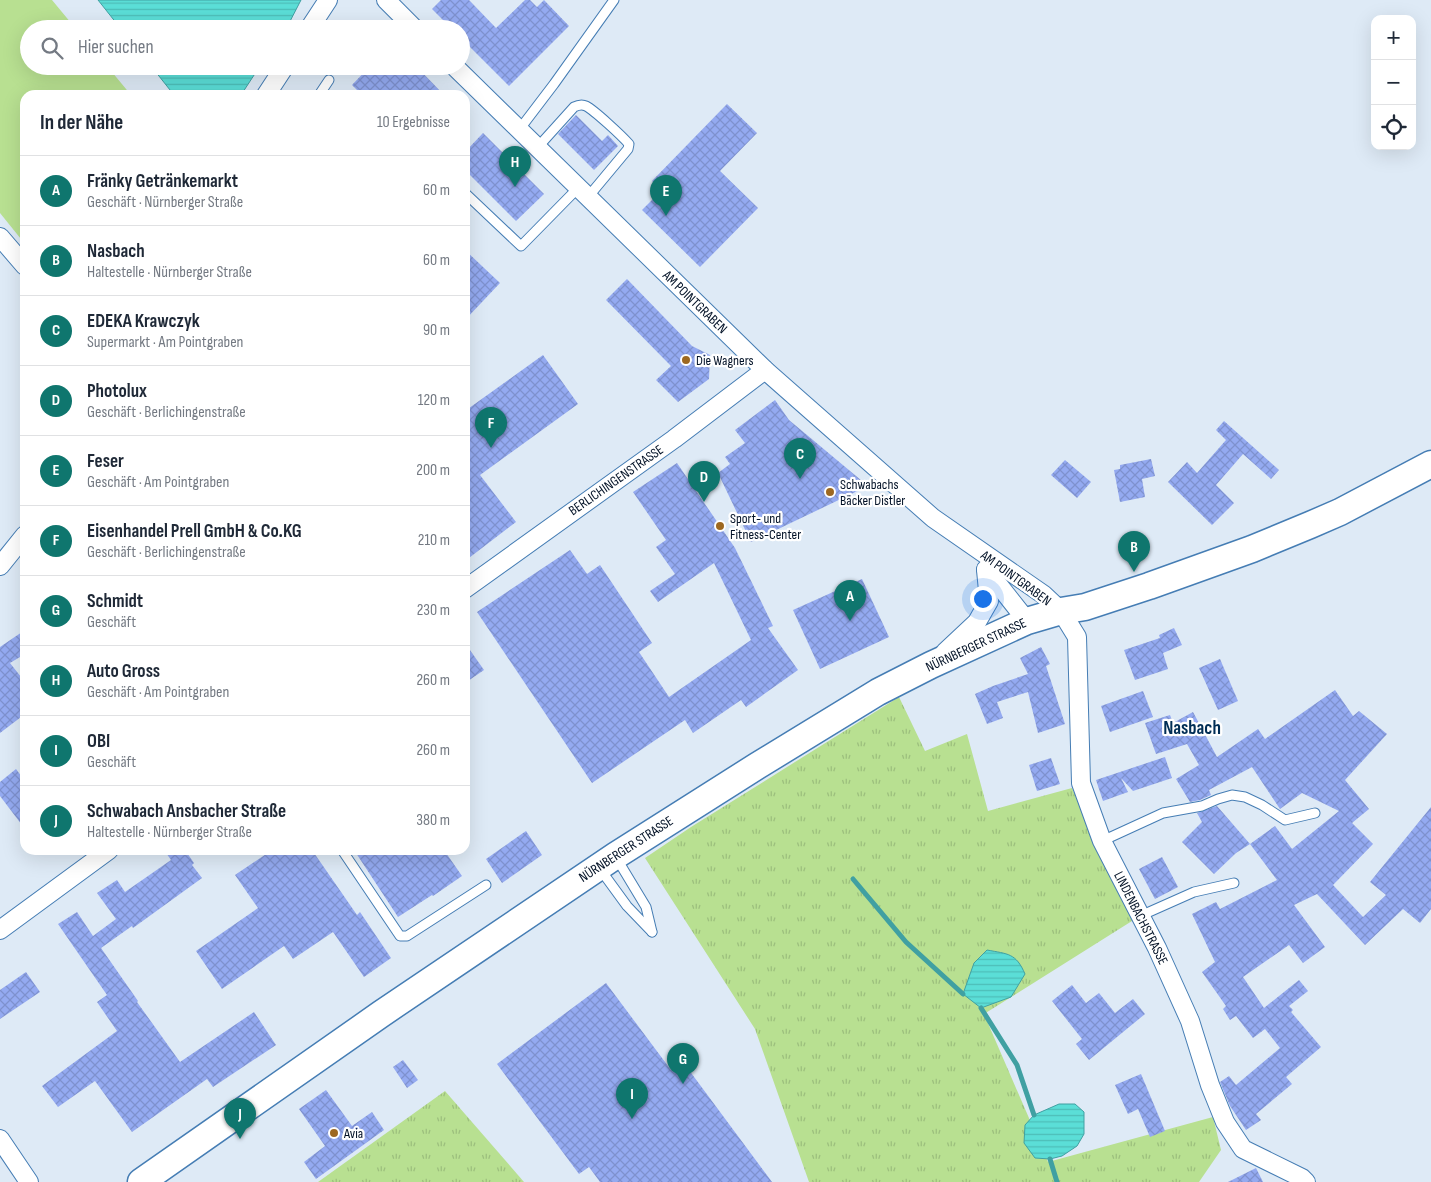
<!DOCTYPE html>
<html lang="de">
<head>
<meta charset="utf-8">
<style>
  :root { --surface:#fff; --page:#f2f2f3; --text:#1f2937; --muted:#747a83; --line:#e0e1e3; --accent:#0f766e }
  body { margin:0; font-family:"Sofia Sans Condensed",sans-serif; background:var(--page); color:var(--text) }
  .controls { position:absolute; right:15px; top:15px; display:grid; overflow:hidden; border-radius:10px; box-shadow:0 5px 20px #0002 }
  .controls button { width:45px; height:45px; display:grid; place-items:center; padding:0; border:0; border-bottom:1px solid var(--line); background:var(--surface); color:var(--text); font:25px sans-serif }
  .you { position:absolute; left:982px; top:598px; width:18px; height:18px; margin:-12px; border:4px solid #fff; border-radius:50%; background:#1a73e8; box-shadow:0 0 0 8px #1a73e833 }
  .badge { display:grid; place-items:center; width:32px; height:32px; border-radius:50%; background:var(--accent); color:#fff; font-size:16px; font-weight:700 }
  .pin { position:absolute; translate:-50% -41px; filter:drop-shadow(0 1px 2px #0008) }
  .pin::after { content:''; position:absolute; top:26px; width:18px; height:15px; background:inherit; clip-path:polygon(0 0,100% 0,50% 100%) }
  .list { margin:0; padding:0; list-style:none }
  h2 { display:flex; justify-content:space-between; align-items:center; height:65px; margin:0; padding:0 20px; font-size:21px }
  h2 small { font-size:16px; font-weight:400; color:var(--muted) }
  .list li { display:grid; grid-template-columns:32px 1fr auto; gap:15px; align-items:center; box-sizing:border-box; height:70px; padding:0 20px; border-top:1px solid var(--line) }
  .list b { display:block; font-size:19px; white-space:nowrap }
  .list p { margin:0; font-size:16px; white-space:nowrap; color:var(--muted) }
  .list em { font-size:16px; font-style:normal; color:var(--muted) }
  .icon { flex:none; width:28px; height:28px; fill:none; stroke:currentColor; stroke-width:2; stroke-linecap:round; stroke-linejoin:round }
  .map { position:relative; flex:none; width:1431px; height:1182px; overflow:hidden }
  .search { position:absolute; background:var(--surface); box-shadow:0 5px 20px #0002; left:20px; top:20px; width:450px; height:55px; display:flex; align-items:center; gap:12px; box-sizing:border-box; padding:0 18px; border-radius:28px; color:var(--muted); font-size:19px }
  .panel { position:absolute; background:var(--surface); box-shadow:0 5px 20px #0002; left:20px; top:90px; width:450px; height:765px; border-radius:15px }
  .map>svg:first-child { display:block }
</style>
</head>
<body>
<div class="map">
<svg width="1431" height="1182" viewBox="0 0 1431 1182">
  <defs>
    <pattern id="grass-tufts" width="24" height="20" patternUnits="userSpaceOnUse" patternTransform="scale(1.25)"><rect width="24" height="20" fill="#b8e091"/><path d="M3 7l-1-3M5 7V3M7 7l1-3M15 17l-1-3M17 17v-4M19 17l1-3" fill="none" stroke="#9cbf7d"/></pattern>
    <pattern id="water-rules" width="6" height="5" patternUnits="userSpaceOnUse" patternTransform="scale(1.25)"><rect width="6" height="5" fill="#5bded7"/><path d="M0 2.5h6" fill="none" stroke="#4dbdb8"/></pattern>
    <pattern id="building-cross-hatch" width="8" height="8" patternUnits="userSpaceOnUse" patternTransform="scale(1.25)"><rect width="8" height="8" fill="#94aaf1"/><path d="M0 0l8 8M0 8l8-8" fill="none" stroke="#7e91ce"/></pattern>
  </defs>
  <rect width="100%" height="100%" fill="#deeaf6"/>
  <g fill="url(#grass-tufts)">
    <path d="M899 697 925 751 967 734 988 811 1072 788 1132 921 984 1014 1048 1162 1213 1117 1221 1150 1199 1182H809L755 1029 645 858 691 827Z"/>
    <path d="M445 1091 524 1182H318Z"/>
  </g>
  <path fill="#b8e091" d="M0 0H52L76 29H29V66H107L131 95H25V244L0 213Z"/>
  <g fill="url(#water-rules)" stroke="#40a0a2">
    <path d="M98 0H301L286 29H121Z"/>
    <path d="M151 66H260L241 95H174Z"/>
    <path d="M987 950C1008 954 1016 953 1025 974L1011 997 981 1008 963 994 974 963Z"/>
    <path d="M1059 1104H1075L1084 1112V1134L1077 1146 1062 1156 1050 1159 1035 1158 1024 1143 1025 1125 1034 1115Z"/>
  </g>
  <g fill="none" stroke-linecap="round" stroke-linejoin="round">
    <g stroke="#40a0a2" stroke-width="5">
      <path d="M853 879 906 942 963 994"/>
      <path d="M981 1008 1017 1065 1034 1115"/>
      <path d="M1050 1159 1057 1182"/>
    </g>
  </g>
  <g fill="url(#building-cross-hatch)">
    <path d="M441 0H469L496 28 525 0H530L537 7 544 0 569 26 509 86 461 38V29H452L432 9Z"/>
    <path d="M370 66H416L444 95H362L352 85Z"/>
    <path d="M727 104 757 133 720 171 758 208 700 267 642 210 662 190 652 181Z"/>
    <path d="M576 115 602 141 608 135 618 146 594 170 558 134Z"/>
    <path d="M483 133 544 194 516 221 465 170V152Z"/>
    <path d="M465 250 500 283 465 320Z"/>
    <path d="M627 279 692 346 710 355 709 379 678 402 656 380 671 366 606 300Z"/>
    <path d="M543 355 578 404 480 475 516 522 465 561V411Z"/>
    <path d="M775 400 789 420 868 486 751 542 718 473 730 464 725 457 745 443 735 430Z"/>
    <path d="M1224 421 1279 470 1271 479 1243 454 1216 485 1234 503 1212 525 1168 482 1187 462 1197 473 1226 440 1216 430Z"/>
    <path d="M1151 459 1155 476 1142 479 1145 497 1120 502 1114 470 1120 469V465Z"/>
    <path d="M1065 460 1091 482 1077 498 1051 475Z"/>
    <path d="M677 463 735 548 773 626 768 628 798 670 746 707 741 700 693 733 685 720 592 783 477 612 570 550 587 574 600 565 652 643 639 652 669 697 751 640 714 563 658 602 650 591 675 574 656 547 666 540 633 492Z"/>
    <path d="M862 579 889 637 820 669 793 610Z"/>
    <path d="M1174 628 1182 645 1163 653 1168 669 1135 680 1124 650 1160 638 1159 635Z"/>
    <path d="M25 630V654L10 663 25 682V714L0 733V647Z"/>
    <path d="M465 643 484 670 465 683Z"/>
    <path d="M1041 647 1050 664 1046 666 1065 724 1038 733 1028 692 997 702 1003 718 987 724 975 694 993 686 1028 674 1020 658Z"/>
    <path d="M1220 659 1238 701 1218 710 1199 668Z"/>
    <path d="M1335 690 1353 716 1359 711 1387 734 1345 780 1369 809 1352 823 1373 844 1333 885 1363 917 1386 895 1370 882 1431 807V909L1420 923 1403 909 1365 945 1317 894 1294 905 1325 947 1303 963 1289 945 1243 977 1264 1008 1299 980 1308 991 1289 1006 1293 1010 1291 1012 1321 1047 1286 1077 1292 1084 1256 1114 1261 1120 1246 1130 1230 1106 1220 1082 1229 1076 1236 1085 1280 1048 1265 1029 1253 1038 1236 1016 1230 1020 1223 1009 1226 1006 1202 972 1215 962 1192 914 1216 902 1220 909 1277 880 1250 844 1275 826 1292 849 1339 811 1302 793 1280 809 1252 767 1209 790 1211 795 1200 800 1190 802 1176 779 1199 765 1187 744 1156 754 1145 723 1170 715 1173 723 1193 712 1217 757 1258 729 1265 739Z"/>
    <path d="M1143 691 1153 717 1110 732 1101 706Z"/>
    <path d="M1165 757 1172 778 1133 791 1121 778 1128 792 1103 801 1096 780Z"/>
    <path d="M1051 758 1060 784 1037 791 1029 765Z"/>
    <path d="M16 769 25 781V829L0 796V782Z"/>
    <path d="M1217 806 1250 844 1236 853 1214 874 1182 842 1202 822 1197 813Z"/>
    <path d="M526 831 542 855 502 883 486 859Z"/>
    <path d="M164 850H185L194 863 192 865 202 878 133 928 132 926 101 948 138 1001 137 1002 180 1062 254 1012 276 1045 213 1087 207 1079 132 1132 95 1081 58 1107 42 1086 117 1031 97 1002 107 995 58 924 77 912 93 936 116 919 97 893 117 880 125 892 171 860Z"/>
    <path d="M272 850H312L357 915 360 912 391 958 364 977 333 932 293 959 284 946 222 989 196 951 258 908 235 875Z"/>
    <path d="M354 850H444L462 876 433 896 432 895 398 917Z"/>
    <path d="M1162 857 1178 887 1155 899 1139 869Z"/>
    <path d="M26 972 40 992 0 1019V990Z"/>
    <path d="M606 983 671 1070 683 1062 772 1182H600L589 1167 579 1174 497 1064Z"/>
    <path d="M1072 985 1086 1003 1099 993 1115 1013 1133 999 1145 1014 1089 1060 1076 1044 1082 1039 1052 1001Z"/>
    <path d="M403 1060 418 1080 407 1088 393 1067Z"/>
    <path d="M1141 1074 1165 1131 1150 1137 1138 1109 1128 1114 1115 1085Z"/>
    <path d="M326 1090 352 1126 372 1112 384 1130 316 1179 304 1162 325 1146 299 1109Z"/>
    <path d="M1256 1168 1263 1182H1228Z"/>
  </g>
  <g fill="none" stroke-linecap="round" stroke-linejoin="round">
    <g stroke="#457db4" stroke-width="11">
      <g id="service">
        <path d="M319 95 329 80"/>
        <path d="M519 130 554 84 614 0"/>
        <path d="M537 148 574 107C578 105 582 104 586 106 594 110 622 136 629 144L628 149 588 197"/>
        <path d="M465 193 521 246 578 188"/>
        <path d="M1102 841 1163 813 1202 806 1218 799 1232 795 1245 797 1262 805 1285 820 1315 813"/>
        <path d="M342 850 400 936H407L486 885"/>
        <path d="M617 859 646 907 652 932"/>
        <path d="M600 869 627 906 652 932"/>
        <path d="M1140 916 1194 892 1234 883"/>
      </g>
    </g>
    <g stroke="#457db4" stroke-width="20">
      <g id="minor">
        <path d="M386 0 415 29"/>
        <path d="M309 29 328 0"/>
        <path d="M454 66 765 370 933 518 1044 595 1061 611 1077 637 1081 783 1102 841 1157 948 1190 1021 1210 1085 1225 1122 1243 1149 1302 1178 1306 1182"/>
        <path d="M266 95 285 66"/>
        <path d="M0 237 25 266"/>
        <path d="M0 566 25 535"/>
        <path d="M986 569 1027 621"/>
        <path d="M465 589 674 439 765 370"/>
        <path d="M945 652 977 622 989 601 986 570"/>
        <path d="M0 930 109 850"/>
        <path d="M0 1139 29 1182"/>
      </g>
    </g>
    <g stroke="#457db4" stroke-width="29">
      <path id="primary" d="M141 1182 381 1014 615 856 757 766 878 692 931 665 1027 621 1061 611 1085 607 1149 586 1252 549 1310 525 1340 512 1431 464"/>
    </g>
    <use href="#service" stroke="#fff" stroke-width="9"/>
    <use href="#minor" stroke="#fff" stroke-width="18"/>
    <use href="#primary" stroke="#fff" stroke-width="26"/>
  </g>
  <g fill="#9d6820" stroke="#fff" stroke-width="2">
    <circle cx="686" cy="360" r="5"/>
    <circle cx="830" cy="492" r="5"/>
    <circle cx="720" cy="526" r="5"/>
    <circle cx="334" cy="1133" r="5"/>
  </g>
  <g text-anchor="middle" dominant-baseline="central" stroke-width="4.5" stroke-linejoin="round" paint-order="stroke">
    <g font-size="14" fill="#001025" stroke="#fff">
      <text transform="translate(695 302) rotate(44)">AM POINTGRABEN</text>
      <text transform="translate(616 480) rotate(-35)">BERLICHINGENSTRASSE</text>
      <text transform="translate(1016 578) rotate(36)">AM POINTGRABEN</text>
      <text transform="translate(976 645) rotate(-25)">NÜRNBERGER STRASSE</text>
      <text transform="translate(626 849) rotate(-33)">NÜRNBERGER STRASSE</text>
      <text transform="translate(1141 918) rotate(63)">LINDENBACHSTRASSE</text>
    </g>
    <g font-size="14" fill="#001025" stroke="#fff" text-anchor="start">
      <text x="696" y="360">Die Wagners</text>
      <text x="840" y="484">Schwabachs<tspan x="840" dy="16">Bäcker Distler</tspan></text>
      <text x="730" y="518">Sport- und<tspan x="730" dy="16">Fitness-Center</tspan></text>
      <text x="344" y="1133">Avia</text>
    </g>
    <g font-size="19" font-weight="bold" fill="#012e55" stroke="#fff">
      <text x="1192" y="728">Nasbach</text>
    </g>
  </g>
</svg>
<div class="controls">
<button>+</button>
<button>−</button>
<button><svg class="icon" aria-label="locate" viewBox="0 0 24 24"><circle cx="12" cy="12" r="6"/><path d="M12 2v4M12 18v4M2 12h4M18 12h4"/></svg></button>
</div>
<div class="you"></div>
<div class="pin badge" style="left:850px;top:621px">A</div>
<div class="pin badge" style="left:1134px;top:572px">B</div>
<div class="pin badge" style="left:800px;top:479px">C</div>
<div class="pin badge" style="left:704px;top:502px">D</div>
<div class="pin badge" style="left:666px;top:216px">E</div>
<div class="pin badge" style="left:491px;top:448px">F</div>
<div class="pin badge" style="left:683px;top:1084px">G</div>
<div class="pin badge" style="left:515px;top:187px">H</div>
<div class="pin badge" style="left:632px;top:1119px">I</div>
<div class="pin badge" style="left:240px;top:1139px">J</div>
<div class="search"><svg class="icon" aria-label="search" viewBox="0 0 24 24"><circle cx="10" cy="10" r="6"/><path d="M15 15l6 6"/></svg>Hier suchen</div>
<section class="panel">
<h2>In der Nähe<small>10 Ergebnisse</small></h2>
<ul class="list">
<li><span class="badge">A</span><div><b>Fränky Getränkemarkt</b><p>Geschäft · Nürnberger Straße</p></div><em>60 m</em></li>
<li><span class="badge">B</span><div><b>Nasbach</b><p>Haltestelle · Nürnberger Straße</p></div><em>60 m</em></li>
<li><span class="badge">C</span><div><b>EDEKA Krawczyk</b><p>Supermarkt · Am Pointgraben</p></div><em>90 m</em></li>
<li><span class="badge">D</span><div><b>Photolux</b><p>Geschäft · Berlichingenstraße</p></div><em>120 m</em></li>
<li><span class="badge">E</span><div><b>Feser</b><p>Geschäft · Am Pointgraben</p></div><em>200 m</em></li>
<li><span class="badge">F</span><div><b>Eisenhandel Prell GmbH &amp; Co.KG</b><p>Geschäft · Berlichingenstraße</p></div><em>210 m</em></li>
<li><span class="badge">G</span><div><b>Schmidt</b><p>Geschäft</p></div><em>230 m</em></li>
<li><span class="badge">H</span><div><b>Auto Gross</b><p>Geschäft · Am Pointgraben</p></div><em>260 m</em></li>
<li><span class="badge">I</span><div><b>OBI</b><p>Geschäft</p></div><em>260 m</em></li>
<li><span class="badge">J</span><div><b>Schwabach Ansbacher Straße</b><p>Haltestelle · Nürnberger Straße</p></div><em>380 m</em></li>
</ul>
</section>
</div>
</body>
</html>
